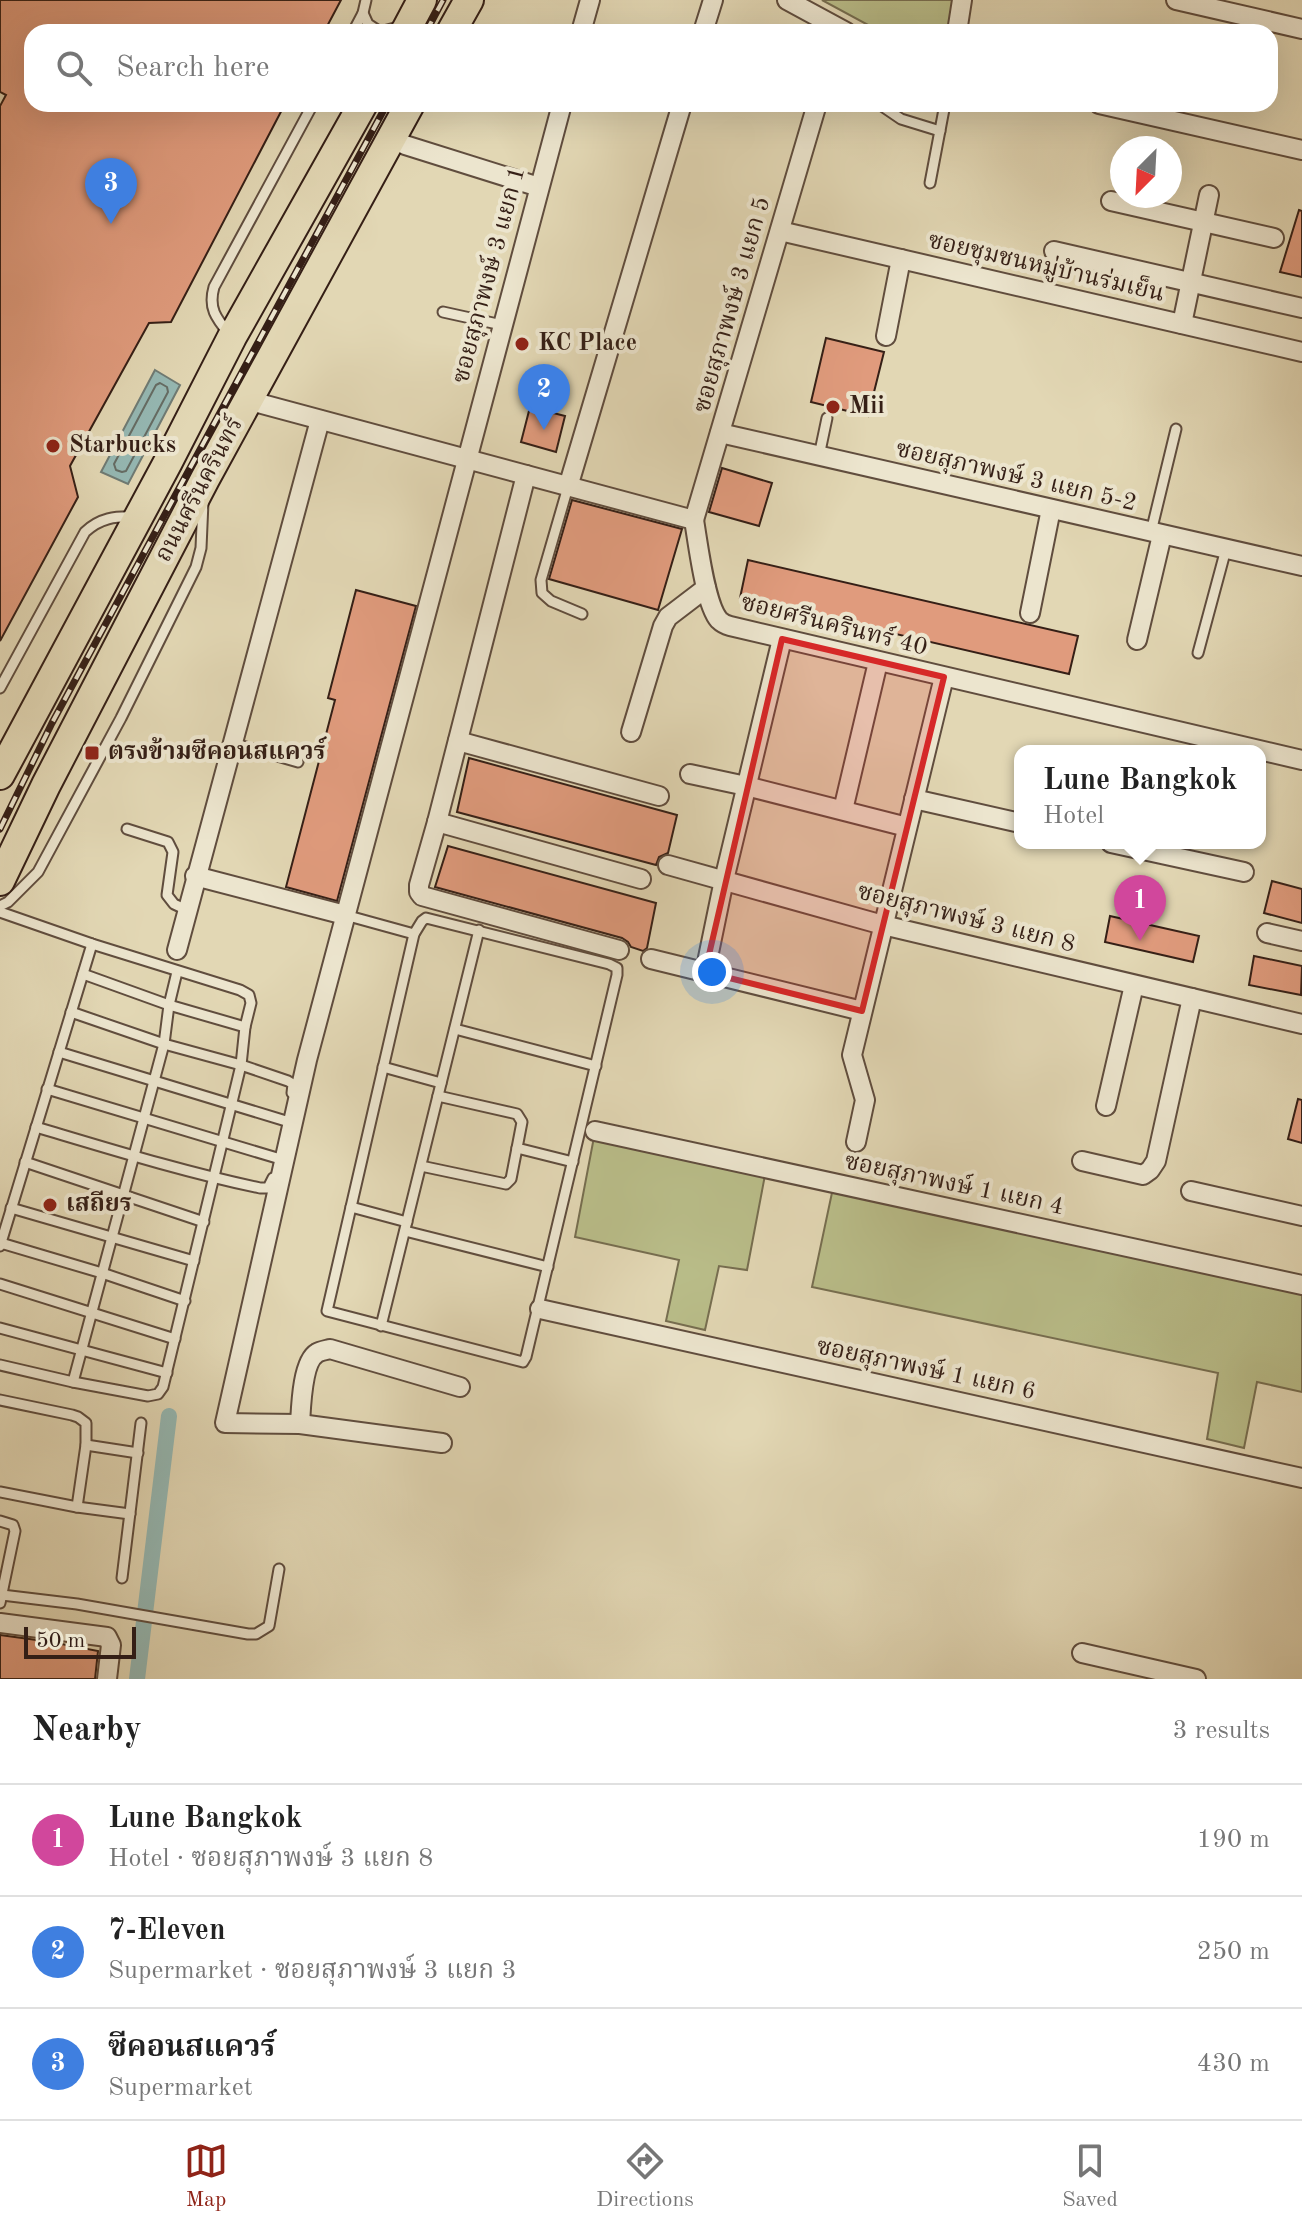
<!DOCTYPE html>
<html lang="en">
<head>
<meta charset="utf-8">
<style>
  :root { --surface:#fff; --page:#f6f6f6; --text:#222; --muted:#767676; --line:#e0e0e0; --accent:#8f2418 }
  body { margin:0; font-family:"Old Standard TT","Noto Serif Thai",serif; background:var(--page); color:var(--text) }
  .compass { position:absolute; left:1110px; top:136px; width:72px; height:72px; border-radius:50%; background:var(--surface); box-shadow:0 8px 32px #0002; rotate:204deg }
  .scale { position:absolute; left:24px; bottom:20px; width:112px; box-sizing:border-box; padding-left:8px; border:4px solid #351f16; border-top:0; font-size:22px; line-height:28px; white-space:nowrap; color:#351f16; -webkit-text-stroke:6px #ece5ce; paint-order:stroke }
  .you { position:absolute; left:712px; top:972px; width:28px; height:28px; margin:-20px; border:6px solid #fff; border-radius:50%; background:#1a73e8; box-shadow:0 0 0 12px #1a73e833 }
  .badge { display:grid; place-items:center; width:52px; height:52px; border-radius:50%; background:var(--accent); color:#fff; font-size:26px; font-weight:700 }
  .pin { position:absolute; translate:-50% -66px; filter:drop-shadow(0 2px 4px #0008) }
  .pin::after { content:''; position:absolute; top:42px; width:28px; height:24px; background:inherit; clip-path:polygon(0 0,100% 0,50% 100%) }
  .popup { position:absolute; left:1014px; top:745px; width:252px; height:104px; box-sizing:border-box; display:grid; place-content:center; border-radius:16px; background:var(--surface); filter:drop-shadow(0 2px 6px #0005); font-size:26px; white-space:nowrap; color:var(--muted) }
  .popup b { font-size:30px; color:var(--text) }
  .popup::after { content:''; position:absolute; left:50%; top:100%; margin-left:-16px; border:16px solid transparent; border-top-color:var(--surface) }
  .list { margin:0; padding:0; list-style:none }
  h2 { display:flex; justify-content:space-between; align-items:center; height:104px; margin:0; padding:0 32px; font-size:34px }
  h2 small { font-size:26px; font-weight:400; color:var(--muted) }
  .list li { display:grid; grid-template-columns:52px 1fr auto; gap:24px; align-items:center; box-sizing:border-box; height:112px; padding:0 32px; border-top:2px solid var(--line) }
  .list b { display:block; font-size:30px; white-space:nowrap }
  .list p { margin:0; font-size:26px; white-space:nowrap; color:var(--muted) }
  .list em { font-size:26px; font-style:normal; color:var(--muted) }
  .icon { flex:none; width:44px; height:44px; fill:none; stroke:currentColor; stroke-width:2; stroke-linecap:round; stroke-linejoin:round }
  .map { position:relative; flex:none; width:1302px; height:1679px; overflow:hidden }
  .search { position:absolute; background:var(--surface); box-shadow:0 8px 32px #0002; left:24px; right:24px; top:24px; height:88px; display:flex; align-items:center; gap:20px; box-sizing:border-box; padding:0 28px; border-radius:24px; color:var(--muted); font-size:30px }
  .sheet { height:440px; background:var(--surface) }
  nav { display:flex; justify-content:space-around; align-items:center; box-sizing:border-box; height:112px; border-top:2px solid var(--line); background:var(--surface); font-size:22px; color:var(--muted) }
  nav a { display:grid; justify-items:center; gap:4px }
  nav .on { color:var(--accent) }
  .map>svg:first-child { display:block }
</style>
</head>
<body>
<div class="map">
<svg width="1302" height="1679" viewBox="0 0 1302 1679">
  <rect width="100%" height="100%" fill="#e2d7b4"/>
  <filter id="stains"><feTurbulence type="fractalNoise" baseFrequency=".0025" numOctaves="4"/><feColorMatrix values="0 0 0 0 .2 0 0 0 0 .09 0 0 0 0 .02 0 0 0 .5 -.17"/></filter>
  <radialGradient id="worn" r=".72"><stop offset=".6" stop-color="#630" stop-opacity="0"/><stop offset="1" stop-color="#630" stop-opacity=".3"/></radialGradient>
  <g fill="#b9bd89" stroke="#776e50" stroke-width="2">
    <path d="M822 0H956L950 32H881Z"/>
    <path d="M594 1137 765 1175 747 1270 719 1266 705 1330 666 1321 679 1260 575 1237Z"/>
    <path d="M833 1188 1302 1291V1392L1257 1382 1244 1448 1207 1439 1218 1373 812 1287Z"/>
  </g>
  <path fill="#95b8b3" stroke="#6f7b74" stroke-width="2" d="M155 370 180 385 128 484 101 472Z"/>
  <g fill="none" stroke-linecap="round" stroke-linejoin="round">
    <path stroke="#656c64" stroke-width="2" d="M160 383 167 387 168 392 126 471 122 472 116 470 114 464 156 385Z"/>
    <path stroke="#95b8b3" stroke-width="16" d="M137 1679 169 1416"/>
  </g>
  <g fill="#e09b7d" stroke="#351f16" stroke-width="2">
    <path d="M0 0H341L324 32H32V104H285L171 322 149 323 70 466 78 497 0 641V106L6 95 0 92Z"/>
    <path d="M1299 210 1302 211V277L1280 272Z"/>
    <path d="M826 338 884 352 868 416 811 402Z"/>
    <path d="M530 407 565 416 556 452 521 442Z"/>
    <path d="M722 468 772 483 759 526 709 512Z"/>
    <path d="M572 500 682 529 658 610 549 579Z"/>
    <path d="M748 560 1078 636 1069 674 740 598Z"/>
    <path d="M356 590 416 606 337 901 286 887 335 700 328 698Z"/>
    <path d="M469 758 677 815 668 853 659 857 656 865 457 812Z"/>
    <path d="M448 846 656 903 647 948 643 951 631 947 628 942 622 938 435 887Z"/>
    <path d="M1272 881 1302 889V923L1264 913Z"/>
    <path d="M1110 916 1199 936 1193 962 1105 942Z"/>
    <path d="M1254 956 1302 966 1301 995 1249 985Z"/>
    <path d="M1298 1099 1302 1100V1143L1288 1139Z"/>
    <path d="M0 1635 51 1642 98 1651 95 1679H0Z"/>
  </g>
  <g fill="none" stroke-linecap="round" stroke-linejoin="round">
    <g stroke="#604d3e" stroke-width="13">
      <g id="lane">
        <path d="M363 13 368 24 380 32 402 26"/>
        <path d="M353 32 363 13 366 0"/>
        <path d="M879 104 901 119 940 131"/>
        <path d="M930 183 945 104"/>
        <path d="M443 312 502 325"/>
        <path d="M229 334C216 318 208 308 214 287L313 104"/>
        <path d="M819 456 827 418"/>
        <path d="M568 487 541 580 542 593 551 601 582 614"/>
        <path d="M1151 532 1176 429"/>
        <path d="M1198 653 1226 549"/>
        <path d="M0 688 85 532C100 518 115 516 135 517"/>
        <path d="M232 743 298 762"/>
        <path d="M127 829 168 842 173 852 167 895 174 904 187 910"/>
        <path d="M0 906 8 902 38 872 121 718 196 567 201 548 203 502"/>
        <path d="M0 912 92 944 240 990 249 995 251 1003 245 1027 241 1065 163 1387 158 1394 148 1396 73 1382 0 1365"/>
        <path d="M345 915 414 934"/>
        <path d="M426 918 609 964 617 968V975L526 1357 523 1362 327 1311 414 934 422 921Z"/>
        <path d="M83 974 169 1005 245 1027"/>
        <path d="M71 1012 164 1044 241 1065 288 1081 293 1084 292 1093"/>
        <path d="M455 1029 596 1066"/>
        <path d="M59 1052 286 1121"/>
        <path d="M383 1067 441 1083"/>
        <path d="M47 1089 277 1158"/>
        <path d="M438 1096 517 1114 522 1122 517 1148 573 1162"/>
        <path d="M36 1127C110 1149 184 1172 260 1188H268L273 1178"/>
        <path d="M25 1162 204 1222"/>
        <path d="M421 1166 506 1184 511 1179 517 1148"/>
        <path d="M351 1207 407 1222"/>
        <path d="M11 1208 194 1261"/>
        <path d="M405 1231 548 1267"/>
        <path d="M1 1243 102 1273 185 1301"/>
        <path d="M0 1246 92 944"/>
        <path d="M0 1284 175 1339"/>
        <path d="M381 1326 479 930"/>
        <path d="M0 1328 167 1373"/>
        <path d="M73 1382 164 1044 169 1005 177 972"/>
        <path d="M0 1400 72 1415 78 1417 86 1423V1445L77 1507"/>
        <path d="M86 1445 138 1453"/>
        <path d="M0 1492 77 1507 130 1514"/>
        <path d="M0 1521 13 1525 15 1531 0 1603"/>
        <path d="M122 1578 141 1423"/>
        <path d="M2 1595 77 1604 248 1634H256L269 1626 279 1569"/>
      </g>
    </g>
    <g stroke="#604d3e" stroke-width="22">
      <g id="street">
        <path d="M787 0 846 32"/>
        <path d="M1176 0 1302 29"/>
        <path d="M581 32 590 0"/>
        <path d="M703 32 713 0"/>
        <path d="M957 32 962 0"/>
        <path d="M1099 104 1302 150"/>
        <path d="M405 145 539 187"/>
        <path d="M1111 201 1274 238"/>
        <path d="M780 231 1302 352"/>
        <path d="M1054 251 1302 308"/>
        <path d="M1182 324 1209 195"/>
        <path d="M886 336 901 259"/>
        <path d="M247 400 694 520C698 543 705 604 719 620 722 623 726 625 730 626L1302 760"/>
        <path d="M720 433 1302 566"/>
        <path d="M526 475 437 822 419 885V892L422 896 619 950"/>
        <path d="M568 487 682 104"/>
        <path d="M694 520 817 104"/>
        <path d="M1030 613 1051 509"/>
        <path d="M1137 640 1162 535"/>
        <path d="M631 732 663 626 668 617 706 588"/>
        <path d="M458 741 659 796"/>
        <path d="M690 774 746 786 907 827"/>
        <path d="M914 799 1020 823"/>
        <path d="M843 810 878 662"/>
        <path d="M437 822 641 879"/>
        <path d="M1111 843 1244 872"/>
        <path d="M668 865 883 925 1302 1024"/>
        <path d="M195 876 345 915"/>
        <path d="M1267 933 1302 941"/>
        <path d="M177 950 320 420"/>
        <path d="M651 959 862 1011"/>
        <path d="M705 972 724 880 782 639"/>
        <path d="M1106 1106 1134 985"/>
        <path d="M595 1131 1302 1285"/>
        <path d="M856 1142 865 1100 852 1055 944 677"/>
        <path d="M1082 1161 1143 1175 1150 1170 1156 1161 1192 998"/>
        <path d="M1191 1191 1302 1216"/>
        <path d="M540 1309 1302 1478"/>
        <path d="M460 1387 330 1349C326 1350 320 1351 317 1353 302 1362 301 1408 300 1424L225 1423 307 1060 562 104"/>
        <path d="M300 1424 442 1443"/>
        <path d="M0 1623 107 1637 111 1645 107 1679"/>
        <path d="M1082 1653 1196 1679"/>
      </g>
    </g>
    <g stroke="#351f16" stroke-width="32">
      <g id="primary">
        <path d="M405 32 422 0"/>
        <path d="M451 32 469 0"/>
        <path d="M0 775 168 462 232 337 363 104"/>
        <path d="M0 881 46 785 205 479 410 104"/>
      </g>
    </g>
    <use href="#lane" stroke="#ece5ce" stroke-width="9"/>
    <use href="#street" stroke="#ece5ce" stroke-width="18"/>
    <use href="#primary" stroke="#e2d7b4" stroke-width="28"/>
    <g stroke="#351f16" stroke-width="7">
      <g id="rail">
        <path d="M426 32 443 0"/>
        <path d="M0 829 52 723 387 104"/>
      </g>
    </g>
    <use href="#rail" stroke="#ece5ce" stroke-width="4" stroke-dasharray="12" stroke-linecap="butt"/>
  </g>
  <path fill="#d62828" fill-opacity="0.2" stroke="#d62828" stroke-width="6" stroke-linejoin="round" d="M782 639 944 677 862 1011 705 972Z"/>
  <g fill="#8f2418" stroke="#ece5ce" stroke-width="3">
    <circle cx="522" cy="344" r="8"/>
    <circle cx="833" cy="407" r="8"/>
    <circle cx="53" cy="446" r="8"/>
    <rect x="84" y="745" width="16" height="16" rx="4"/>
    <circle cx="50" cy="1205" r="8"/>
  </g>
  <g text-anchor="middle" dominant-baseline="central" stroke-width="8" stroke-linejoin="round" paint-order="stroke">
    <g font-size="24" fill="#351f16" stroke="#ece5ce">
      <text transform="translate(1046 268) rotate(13)">ซอยชุมชนหมู่บ้านร่มเย็น</text>
      <text transform="translate(490 275) rotate(-75)">ซอยสุภาพงษ์ 3 แยก 1</text>
      <text transform="translate(733 305) rotate(-74)">ซอยสุภาพงษ์ 3 แยก 5</text>
      <text transform="translate(1016 477) rotate(13)">ซอยสุภาพงษ์ 3 แยก 5-2</text>
      <text transform="translate(200 490) rotate(-62)">ถนนศรีนครินทร์</text>
      <text transform="translate(834 626) rotate(14)">ซอยศรีนครินทร์ 40</text>
      <text transform="translate(966 919) rotate(14)">ซอยสุภาพงษ์ 3 แยก 8</text>
      <text transform="translate(954 1185) rotate(12)">ซอยสุภาพงษ์ 1 แยก 4</text>
      <text transform="translate(926 1370) rotate(12)">ซอยสุภาพงษ์ 1 แยก 6</text>
    </g>
    <g font-size="24" font-weight="bold" fill="#351f16" stroke="#ece5ce" text-anchor="start">
      <text x="538" y="344">KC Place</text>
      <text x="849" y="407">Mii</text>
      <text x="69" y="446">Starbucks</text>
      <text x="108" y="753">ตรงข้ามซีคอนสแควร์</text>
      <text x="66" y="1205">เสถียร</text>
    </g>
  </g>
  <rect width="100%" height="100%" filter="url(#stains)"/>
  <rect width="100%" height="100%" fill="url(#worn)"/>
</svg>
<svg class="compass" viewBox="-18 -18 36 36"><path d="M0-13l5 13h-10z" fill="#e53935"/><path d="M0 13l5-13h-10z" fill="#767676"/></svg>
<div class="scale">50 m</div>
<div class="you"></div>
<div class="pin badge" style="left:1140px;top:941px;background:#d1479c">1</div>
<div class="popup"><b>Lune Bangkok</b>Hotel</div>
<div class="pin badge" style="left:544px;top:430px;background:#3f7fe0">2</div>
<div class="pin badge" style="left:111px;top:224px;background:#3f7fe0">3</div>
<div class="search"><svg class="icon" aria-label="search" viewBox="0 0 24 24"><circle cx="10" cy="10" r="6"/><path d="M15 15l6 6"/></svg>Search here</div>
</div>
<section class="sheet">
<h2>Nearby<small>3 results</small></h2>
<ul class="list">
<li><span class="badge" style="background:#d1479c">1</span><div><b>Lune Bangkok</b><p>Hotel · ซอยสุภาพงษ์ 3 แยก 8</p></div><em>190 m</em></li>
<li><span class="badge" style="background:#3f7fe0">2</span><div><b>7-Eleven</b><p>Supermarket · ซอยสุภาพงษ์ 3 แยก 3</p></div><em>250 m</em></li>
<li><span class="badge" style="background:#3f7fe0">3</span><div><b>ซีคอนสแควร์</b><p>Supermarket</p></div><em>430 m</em></li>
</ul>
</section>
<nav>
<a class="on"><svg class="icon" aria-label="map" viewBox="0 0 24 24"><path d="M3 6l6-2 6 2 6-2v14l-6 2-6-2-6 2zM9 4v14M15 6v14"/></svg>Map</a>
<a><svg class="icon" aria-label="directions" viewBox="0 0 24 24"><path d="M12 3l9 9-9 9-9-9zM9 14v-3h6M13 9l2 2-2 2"/></svg>Directions</a>
<a><svg class="icon" aria-label="saved" viewBox="0 0 24 24"><path d="M7 4h10v16l-5-4-5 4z"/></svg>Saved</a>
</nav>
</body>
</html>
